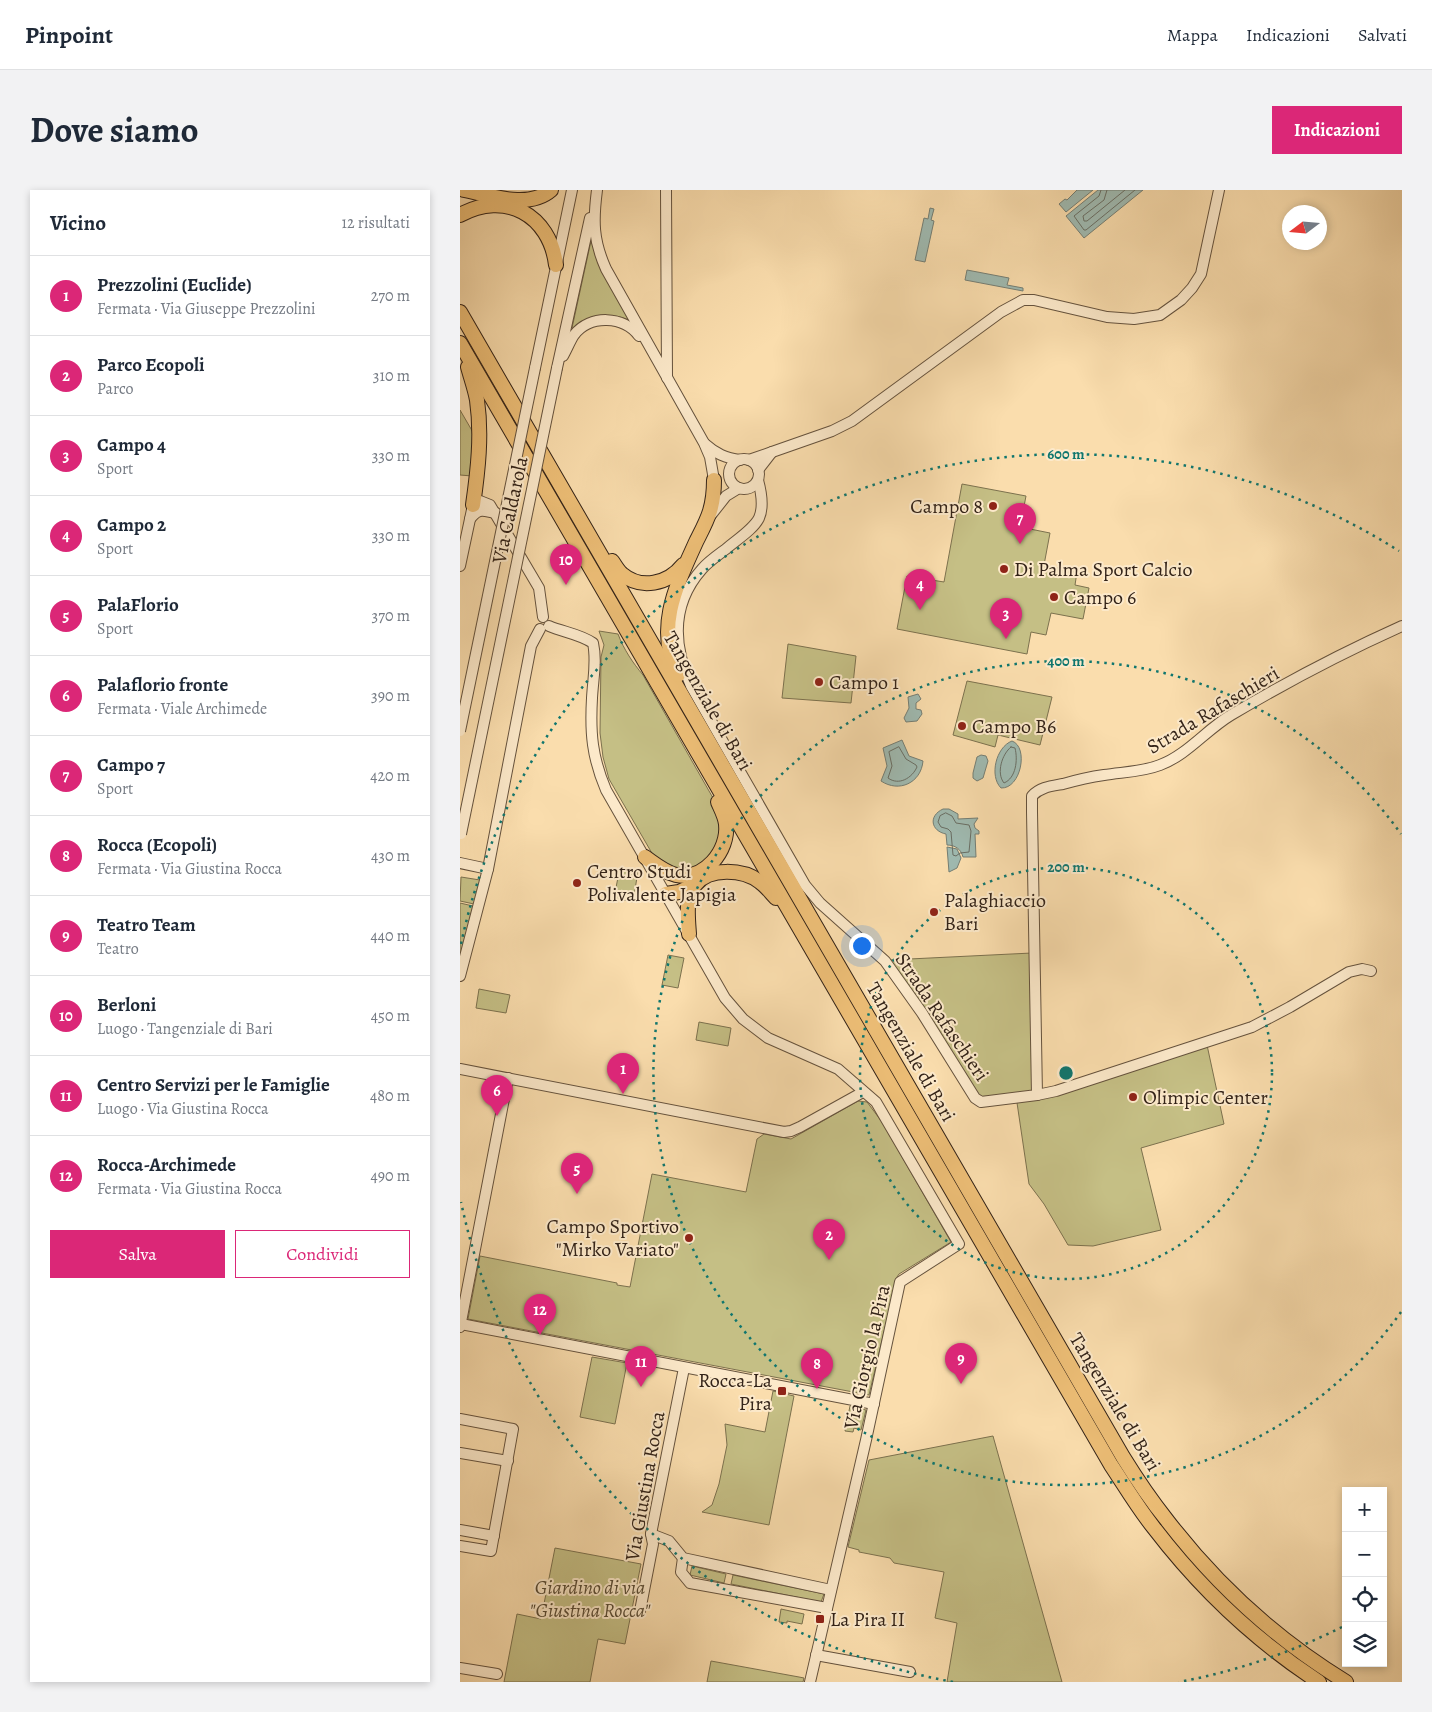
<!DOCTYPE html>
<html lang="it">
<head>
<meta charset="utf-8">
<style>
  :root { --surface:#fff; --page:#f2f2f3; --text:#1f2937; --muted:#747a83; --line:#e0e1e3; --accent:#db2777 }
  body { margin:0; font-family:Alegreya,serif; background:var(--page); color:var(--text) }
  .controls { position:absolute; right:15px; bottom:15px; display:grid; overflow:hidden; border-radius:0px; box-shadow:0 2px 8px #0003 }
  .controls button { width:45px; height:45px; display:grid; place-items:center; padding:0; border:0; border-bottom:1px solid var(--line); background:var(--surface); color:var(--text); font:25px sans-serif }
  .compass { position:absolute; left:822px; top:15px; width:45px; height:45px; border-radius:50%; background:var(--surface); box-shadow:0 2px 8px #0003; rotate:254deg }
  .you { position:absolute; left:401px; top:755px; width:18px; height:18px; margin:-12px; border:4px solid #fff; border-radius:50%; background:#1a73e8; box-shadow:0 0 0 8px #1a73e833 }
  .badge { display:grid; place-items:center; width:32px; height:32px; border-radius:50%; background:var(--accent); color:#fff; font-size:16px; font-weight:700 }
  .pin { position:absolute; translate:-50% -41px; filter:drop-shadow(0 1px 2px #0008) }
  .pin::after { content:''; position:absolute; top:26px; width:18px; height:15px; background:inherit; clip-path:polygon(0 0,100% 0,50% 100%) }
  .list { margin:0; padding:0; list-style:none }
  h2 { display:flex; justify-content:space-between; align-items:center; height:65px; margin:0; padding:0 20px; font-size:21px }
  h2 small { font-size:16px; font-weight:400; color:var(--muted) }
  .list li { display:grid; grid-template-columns:32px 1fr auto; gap:15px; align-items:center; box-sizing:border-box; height:80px; padding:0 20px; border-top:1px solid var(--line) }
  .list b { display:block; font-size:19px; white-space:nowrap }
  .list p { margin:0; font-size:16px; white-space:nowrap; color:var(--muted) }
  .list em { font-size:16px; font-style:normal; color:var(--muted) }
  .actions { display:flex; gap:10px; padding:15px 20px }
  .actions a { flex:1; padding:11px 0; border:1px solid var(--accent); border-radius:0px; text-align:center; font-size:18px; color:var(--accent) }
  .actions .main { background:var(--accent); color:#fff }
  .icon { flex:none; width:28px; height:28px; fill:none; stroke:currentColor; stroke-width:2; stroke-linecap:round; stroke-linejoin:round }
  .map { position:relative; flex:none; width:942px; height:1492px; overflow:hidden; border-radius:0px }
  header { display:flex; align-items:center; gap:30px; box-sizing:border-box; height:70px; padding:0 25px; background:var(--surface); border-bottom:1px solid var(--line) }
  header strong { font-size:24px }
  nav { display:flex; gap:28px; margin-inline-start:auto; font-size:18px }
  .intro { display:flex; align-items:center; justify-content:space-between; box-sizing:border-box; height:120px; padding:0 30px }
  h1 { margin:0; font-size:35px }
  .button { padding:12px 22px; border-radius:0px; background:var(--accent); color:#fff; font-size:18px; font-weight:700 }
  main { display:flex; gap:30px; padding:0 30px }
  aside { flex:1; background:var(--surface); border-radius:0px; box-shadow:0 2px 8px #0003 }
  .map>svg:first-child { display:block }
</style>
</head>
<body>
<header>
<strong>Pinpoint</strong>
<nav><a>Mappa</a><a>Indicazioni</a><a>Salvati</a></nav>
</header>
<div class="intro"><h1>Dove siamo</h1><a class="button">Indicazioni</a></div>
<main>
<aside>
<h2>Vicino<small>12 risultati</small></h2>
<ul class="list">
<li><span class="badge">1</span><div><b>Prezzolini (Euclide)</b><p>Fermata · Via Giuseppe Prezzolini</p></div><em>270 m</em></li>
<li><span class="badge">2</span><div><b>Parco Ecopoli</b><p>Parco</p></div><em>310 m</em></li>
<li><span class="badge">3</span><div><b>Campo 4</b><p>Sport</p></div><em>330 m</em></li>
<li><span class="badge">4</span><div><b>Campo 2</b><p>Sport</p></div><em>330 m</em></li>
<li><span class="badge">5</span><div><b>PalaFlorio</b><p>Sport</p></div><em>370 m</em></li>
<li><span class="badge">6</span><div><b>Palaflorio fronte</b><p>Fermata · Viale Archimede</p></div><em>390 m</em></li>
<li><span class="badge">7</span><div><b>Campo 7</b><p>Sport</p></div><em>420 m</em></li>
<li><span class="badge">8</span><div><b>Rocca (Ecopoli)</b><p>Fermata · Via Giustina Rocca</p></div><em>430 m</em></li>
<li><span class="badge">9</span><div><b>Teatro Team</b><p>Teatro</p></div><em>440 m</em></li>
<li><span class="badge">10</span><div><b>Berloni</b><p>Luogo · Tangenziale di Bari</p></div><em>450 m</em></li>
<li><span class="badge">11</span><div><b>Centro Servizi per le Famiglie</b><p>Luogo · Via Giustina Rocca</p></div><em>480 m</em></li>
<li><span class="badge">12</span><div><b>Rocca-Archimede</b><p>Fermata · Via Giustina Rocca</p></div><em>490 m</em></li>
</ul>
<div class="actions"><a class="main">Salva</a><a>Condividi</a></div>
</aside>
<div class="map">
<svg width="942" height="1492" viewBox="0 0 942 1492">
  <rect width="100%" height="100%" fill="#faddad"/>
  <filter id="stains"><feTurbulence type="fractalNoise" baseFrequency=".004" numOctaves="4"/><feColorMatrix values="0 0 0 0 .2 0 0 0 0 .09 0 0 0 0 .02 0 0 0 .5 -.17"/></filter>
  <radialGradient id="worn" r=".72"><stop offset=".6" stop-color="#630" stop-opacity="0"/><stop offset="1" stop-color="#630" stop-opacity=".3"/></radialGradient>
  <g fill="#c5bf85" stroke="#7c714e">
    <path d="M131 51 170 131C151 119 132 132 114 139L112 138Z"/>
    <path d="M0 220 14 244 12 286 0 285Z"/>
    <path d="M502 294 566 306 560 337 590 343 584 375 617 382 615 395 629 398 623 429 591 423 586 445 571 442 567 464 437 439 447 386 484 392Z"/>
    <path d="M139 441 158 444C164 460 173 473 183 485L257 615 260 623 259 655 240 677 215 681 193 665 149 589 143 567 140 543 141 467 144 455Z"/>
    <path d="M328 454 396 466 391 513 322 508Z"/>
    <path d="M507 491 592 507 580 555 538 545 535 557 493 545Z"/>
    <path d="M160 677 178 681 173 712 154 708Z"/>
    <path d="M1 687 20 690 14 714 0 711Z"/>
    <path d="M0 713 13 716 0 767Z"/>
    <path d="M572 763 574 909 747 855 764 934 681 958 701 1040 633 1056 608 1055 584 1014 569 994 556 906 521 912 429 770Z"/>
    <path d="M208 765 224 768 218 798 202 795Z"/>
    <path d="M19 799 50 805 46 823 16 818Z"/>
    <path d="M239 832 271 838 268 856 236 850Z"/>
    <path d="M398 911 407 912 422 932 491 1052 439 1084 437 1087 409 1205 8 1129 20 1066 157 1093V1095L170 1097 192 984 286 1002 297 949 304 944 331 949Z"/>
    <path d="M132 1167 167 1173 155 1234 120 1227Z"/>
    <path d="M313 1201 334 1206 309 1335 242 1322 252 1315 259 1294 267 1255 265 1234 305 1242Z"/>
    <path d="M390 1216 406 1220 401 1240 394 1238 393 1242 385 1241Z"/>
    <path d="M533 1246 602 1492H487L497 1433 475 1428 484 1382 434 1373 430 1368 399 1362V1360L388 1357 409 1270Z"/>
    <path d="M95 1358 181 1374 165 1454 138 1449 130 1492H44L57 1424 81 1429Z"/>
    <path d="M232 1376 266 1384 264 1393 230 1385Z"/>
    <path d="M273 1385 364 1404 361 1412 271 1394Z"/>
    <path d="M321 1419 344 1424 342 1434 327 1431V1433L319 1432Z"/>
    <path d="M251 1471 339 1487 344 1488 343 1492H247Z"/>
  </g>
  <g fill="#9fbab1" stroke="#747e74">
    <path d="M617 0H633L606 22 599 14 605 9 607 10Z"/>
    <path d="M638 0H683L624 48 606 26Z"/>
    <path d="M470 18 474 19 471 30 474 31 465 72 455 70 464 28 468 29Z"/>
    <path d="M507 80 549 88 547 95 563 98V101L505 90Z"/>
    <path d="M458 504 461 509 456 513V519L461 520 462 524 457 531 446 532 444 528 449 518 448 507Z"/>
    <path d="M442 550 449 566 463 571C461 593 439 603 421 591L427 576 423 558Z"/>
    <path d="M552 551C569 557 561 599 541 598 529 586 536 557 552 551Z"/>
    <path d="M521 565 526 566 528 571 523 588 517 591 513 588V583L517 567Z"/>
    <path d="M483 619H489L498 624V629L518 628 514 634 515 638 519 641V644H515L516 667H503C501 659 495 655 487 655L486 644C471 641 468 626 483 619Z"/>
    <path d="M487 657 497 659 501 668 497 678 489 682Z"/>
  </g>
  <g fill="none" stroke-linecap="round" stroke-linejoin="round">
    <g stroke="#696e64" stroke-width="1">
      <path d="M641 0 639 6 614 26 624 40H626L675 0"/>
      <path d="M647 0 644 10 623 26 624 31H627L665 0"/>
      <path d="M439 557 446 569 456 575 457 577C452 588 439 596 428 588L432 576 429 562Z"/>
      <path d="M551 557 555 558C558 570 556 588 544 593 536 583 542 564 551 557Z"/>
      <path d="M486 623 492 626 496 633 509 635 511 641 509 662 500 663 496 666 493 665 491 642 488 639 481 637 478 632 480 626Z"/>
    </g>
    <g stroke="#65523d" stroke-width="12">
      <g id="minor">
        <path d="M137 0C133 31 133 50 146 79L244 253 250 267 254 290"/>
        <path d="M206 0 207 188"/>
        <path d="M103 166C107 159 110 151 114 145 130 124 164 126 179 146"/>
        <path d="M75 178 112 0"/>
        <path d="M97 178 130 28"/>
        <path d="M245 254C256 264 266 268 280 270"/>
        <path d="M312 262 372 241 392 231 541 122 563 110H574L647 127 674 129 700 125 721 110 732 98 741 84 759 0"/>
        <circle cx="284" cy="284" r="15"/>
        <path d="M289 270 312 262 298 280"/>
        <path d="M298 290C301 301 304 317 299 328 293 340 276 350 266 359 258 365 249 371 242 379 211 414 213 456 231 496L345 695 360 713 425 771 462 823 515 908 521 912 577 905 572 622V606C580 597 592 596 603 594 617 590 630 587 644 585 663 582 682 582 700 575 727 565 746 540 771 525 825 493 884 462 942 436"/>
        <path d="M251 325 266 306 279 298"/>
        <path d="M10 329C19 317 23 321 36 323"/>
        <path d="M0 376 13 315 20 311 30 315 79 398 83 427"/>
        <path d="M89 436C103 442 120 444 133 453 137 471 133 489 132 508 130 543 132 567 146 600L265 808 283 829 308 848 378 879 416 912 499 1054 440 1092 406 1250 350 1492"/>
        <path d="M0 673 28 679"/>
        <path d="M0 786 28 679 71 456 80 439"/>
        <path d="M0 879 324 942 331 941 340 937 403 902"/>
        <path d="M577 905 596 901 792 837 830 817 889 782 902 779 911 781"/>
        <path d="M1 1134 414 1214"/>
        <path d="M0 1137 48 888"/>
        <path d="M0 1229 53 1239 31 1361 0 1356"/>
        <path d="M0 1263 48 1271"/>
        <path d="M0 1340 34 1346"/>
        <path d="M191 1344 209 1351 223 1368 371 1400"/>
        <path d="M223 1368 221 1382 230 1393 367 1418"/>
        <path d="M180 1421 193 1354 191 1344 224 1178"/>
        <path d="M356 1465 450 1482"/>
        <path d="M0 1478 37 1484"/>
      </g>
    </g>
    <g stroke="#332318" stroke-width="16">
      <g id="highway">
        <path d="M4 0C30 5 68 20 91 0"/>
        <path d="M0 25C45 0 90 25 96 75"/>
        <path d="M0 122 663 1267C676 1288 690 1309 706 1329 755 1393 817 1450 886 1492"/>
        <path d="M0 153 651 1275C665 1296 678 1318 694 1338 740 1398 796 1451 859 1492"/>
        <path d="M8 177C11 188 15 199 17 210 22 245 18 280 13 315"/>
        <path d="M152 371C155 375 158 381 162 384 181 400 208 394 223 375"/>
        <path d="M218 485C195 438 216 396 236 352 241 342 247 331 250 321 253 311 254 300 254 290"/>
        <path d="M185 667C195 674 204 682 216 685 244 691 269 661 266 634 265 626 261 619 258 612"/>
        <path d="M206 704 219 702 234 695"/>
        <path d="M229 744C228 729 225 707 235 695 249 677 283 679 300 692 306 696 311 703 316 708"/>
      </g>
    </g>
    <use href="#minor" stroke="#fce9ca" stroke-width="10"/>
    <use href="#highway" stroke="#edbe76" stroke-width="14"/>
    <g stroke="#65523d" stroke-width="12" stroke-linecap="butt">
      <g id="minor-bridge">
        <path d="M0 541 75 178"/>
        <path d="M1 644 97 178"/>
      </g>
    </g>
    <use href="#minor-bridge" stroke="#fce9ca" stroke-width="10"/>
  </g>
  <g fill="none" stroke="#0f766e" stroke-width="2.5" stroke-dasharray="2.5 5">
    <circle cx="606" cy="883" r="206"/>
    <path d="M941 1122A412 412 0 1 1 941 644"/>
    <path d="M882 1437A619 619 0 0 1 719 1492M493 1492A619 619 0 0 1 1 1012M1 754A619 619 0 0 1 939 361"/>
  </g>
  <g fill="#8f2418" stroke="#fce9ca" stroke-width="2">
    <circle cx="533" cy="316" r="5"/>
    <circle cx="544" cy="379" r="5"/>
    <circle cx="594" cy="407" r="5"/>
    <circle cx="359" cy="492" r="5"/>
    <circle cx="502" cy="536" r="5"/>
    <circle cx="117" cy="693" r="5"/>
    <circle cx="474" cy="722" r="5"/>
    <circle cx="673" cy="907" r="5"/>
    <circle cx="229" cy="1048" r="5"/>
    <rect x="317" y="1196" width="10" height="10" rx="2.5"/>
    <rect x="355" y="1424" width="10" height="10" rx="2.5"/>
  </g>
  <g text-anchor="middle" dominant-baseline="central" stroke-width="4" stroke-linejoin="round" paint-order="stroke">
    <g font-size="20" fill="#332318" stroke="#fce9ca" text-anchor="start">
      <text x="523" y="316" text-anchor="end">Campo 8</text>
      <text x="554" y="379">Di Palma Sport Calcio</text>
      <text x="604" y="407">Campo 6</text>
      <text x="369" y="492">Campo 1</text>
      <text x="512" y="536">Campo B6</text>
      <text x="127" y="681">Centro Studi<tspan x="127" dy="23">Polivalente Japigia</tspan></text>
      <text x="484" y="710">Palaghiaccio<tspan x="484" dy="23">Bari</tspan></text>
      <text x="683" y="907">Olimpic Center</text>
      <text x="219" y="1036" text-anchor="end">Campo Sportivo<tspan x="219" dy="23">"Mirko Variato"</tspan></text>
      <text x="312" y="1190" text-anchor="end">Rocca-La<tspan x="312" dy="23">Pira</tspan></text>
      <text x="370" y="1429">La Pira II</text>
    </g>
    <g font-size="20" fill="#332318" stroke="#fce9ca">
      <text transform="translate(50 320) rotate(-78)">Via Caldarola</text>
      <text transform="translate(248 511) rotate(60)">Tangenziale di Bari</text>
      <text transform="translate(753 520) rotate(-31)">Strada Rafaschieri</text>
      <text transform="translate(482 827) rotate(56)">Strada Rafaschieri</text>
      <text transform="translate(451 862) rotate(60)">Tangenziale di Bari</text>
      <text transform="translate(407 1167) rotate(-77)">Via Giorgio la Pira</text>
      <text transform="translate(655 1212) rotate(59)">Tangenziale di Bari</text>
      <text transform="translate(185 1296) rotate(-80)">Via Giustina Rocca</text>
    </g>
    <g font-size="20" font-style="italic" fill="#584a33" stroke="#fce9ca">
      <text x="130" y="1397">Giardino di via<tspan x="130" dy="23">"Giustina Rocca"</tspan></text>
    </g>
  </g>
  <circle cx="606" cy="883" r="8" fill="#0f766e" stroke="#fce9ca" stroke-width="2.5"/>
  <g font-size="15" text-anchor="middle" font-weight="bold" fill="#0f766e" stroke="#fce9ca" stroke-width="4" stroke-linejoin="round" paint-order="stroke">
    <text x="606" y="269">600 m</text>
    <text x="606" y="476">400 m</text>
    <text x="606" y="682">200 m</text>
  </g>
  <rect width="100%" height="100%" filter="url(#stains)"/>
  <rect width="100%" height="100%" fill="url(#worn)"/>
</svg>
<div class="controls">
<button>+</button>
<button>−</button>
<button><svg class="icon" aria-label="locate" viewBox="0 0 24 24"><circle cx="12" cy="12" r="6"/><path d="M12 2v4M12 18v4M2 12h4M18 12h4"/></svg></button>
<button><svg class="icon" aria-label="layers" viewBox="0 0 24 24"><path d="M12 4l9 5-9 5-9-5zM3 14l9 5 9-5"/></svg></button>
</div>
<svg class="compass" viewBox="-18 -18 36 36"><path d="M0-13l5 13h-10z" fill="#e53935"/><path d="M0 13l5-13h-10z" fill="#747a83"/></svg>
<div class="you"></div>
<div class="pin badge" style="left:163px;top:904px">1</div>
<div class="pin badge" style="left:369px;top:1070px">2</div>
<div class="pin badge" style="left:546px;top:449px">3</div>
<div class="pin badge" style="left:460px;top:420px">4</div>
<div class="pin badge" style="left:117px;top:1004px">5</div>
<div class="pin badge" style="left:37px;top:926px">6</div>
<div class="pin badge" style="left:560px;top:354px">7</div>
<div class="pin badge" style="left:357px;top:1199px">8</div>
<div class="pin badge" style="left:501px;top:1194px">9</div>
<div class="pin badge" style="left:106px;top:395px">10</div>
<div class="pin badge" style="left:181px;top:1197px">11</div>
<div class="pin badge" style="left:80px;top:1145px">12</div>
</div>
</main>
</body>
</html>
